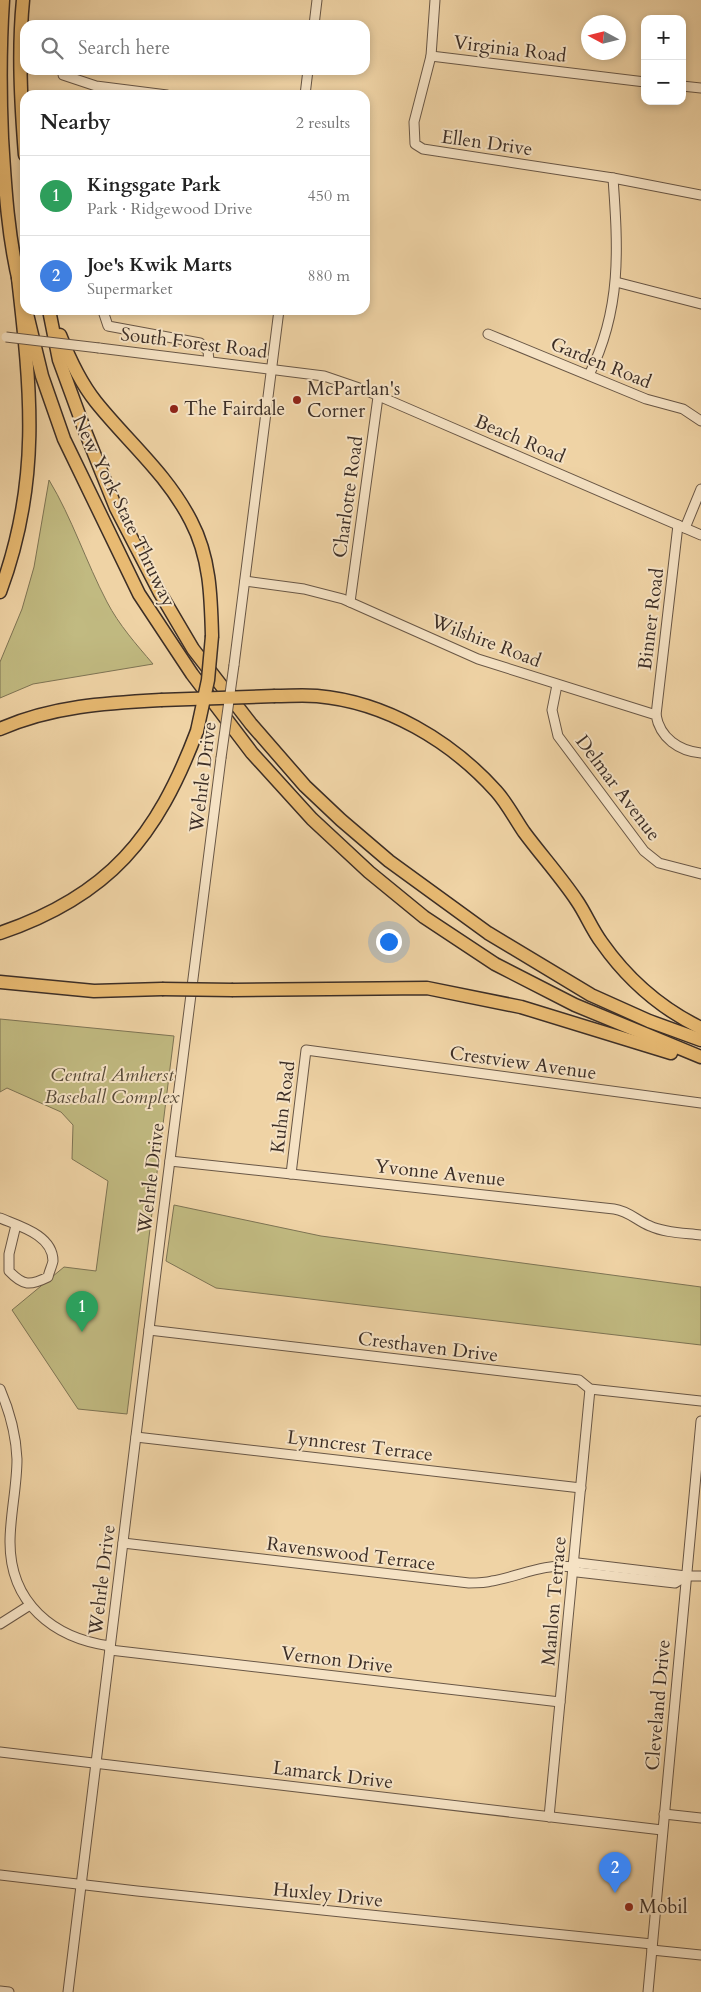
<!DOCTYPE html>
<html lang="en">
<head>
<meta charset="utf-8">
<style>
  :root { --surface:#fff; --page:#f6f6f6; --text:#222; --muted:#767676; --line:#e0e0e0; --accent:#8f2418 }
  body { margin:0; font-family:Cardo,serif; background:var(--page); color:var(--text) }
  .controls { position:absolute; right:15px; top:15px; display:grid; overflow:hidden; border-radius:10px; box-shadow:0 2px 8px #0003 }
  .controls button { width:45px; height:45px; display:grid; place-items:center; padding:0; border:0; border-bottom:1px solid var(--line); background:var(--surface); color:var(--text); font:25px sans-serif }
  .compass { position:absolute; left:581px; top:15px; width:45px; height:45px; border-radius:50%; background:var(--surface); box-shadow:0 2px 8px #0003; rotate:277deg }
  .you { position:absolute; left:388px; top:941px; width:18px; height:18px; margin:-12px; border:4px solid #fff; border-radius:50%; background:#1a73e8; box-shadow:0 0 0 8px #1a73e833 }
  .badge { display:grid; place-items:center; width:32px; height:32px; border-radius:50%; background:var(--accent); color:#fff; font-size:16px; font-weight:700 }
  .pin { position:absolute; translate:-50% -41px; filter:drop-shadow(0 1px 2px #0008) }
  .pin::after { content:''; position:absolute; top:26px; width:18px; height:15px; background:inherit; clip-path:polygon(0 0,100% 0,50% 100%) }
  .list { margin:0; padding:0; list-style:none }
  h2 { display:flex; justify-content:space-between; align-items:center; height:65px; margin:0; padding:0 20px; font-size:21px }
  h2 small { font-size:16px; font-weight:400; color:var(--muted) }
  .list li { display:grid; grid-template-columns:32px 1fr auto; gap:15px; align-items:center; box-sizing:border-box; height:80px; padding:0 20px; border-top:1px solid var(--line) }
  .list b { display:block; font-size:19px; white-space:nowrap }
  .list p { margin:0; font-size:16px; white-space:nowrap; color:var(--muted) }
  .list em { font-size:16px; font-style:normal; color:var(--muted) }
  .icon { flex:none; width:28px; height:28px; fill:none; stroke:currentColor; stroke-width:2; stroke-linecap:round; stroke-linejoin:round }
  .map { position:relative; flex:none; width:701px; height:1992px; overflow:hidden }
  .search { position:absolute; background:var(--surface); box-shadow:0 2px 8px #0003; left:20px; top:20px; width:350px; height:55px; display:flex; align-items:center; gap:12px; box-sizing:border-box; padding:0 18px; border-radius:15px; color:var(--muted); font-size:19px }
  .panel { position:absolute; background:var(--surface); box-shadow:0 2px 8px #0003; left:20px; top:90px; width:350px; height:225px; border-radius:15px }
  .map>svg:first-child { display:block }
</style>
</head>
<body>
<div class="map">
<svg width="701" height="1992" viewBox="0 0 701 1992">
  <rect width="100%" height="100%" fill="#efd3a5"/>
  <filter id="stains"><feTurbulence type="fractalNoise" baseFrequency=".004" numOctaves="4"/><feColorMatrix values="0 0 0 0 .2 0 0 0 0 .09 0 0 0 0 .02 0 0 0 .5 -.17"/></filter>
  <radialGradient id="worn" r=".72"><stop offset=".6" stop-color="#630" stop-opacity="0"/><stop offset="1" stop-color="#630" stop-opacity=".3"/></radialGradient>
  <g fill="#c1ba81" stroke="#7e7454">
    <path d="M49 480C72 518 86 562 107 602 119 625 136 644 153 664L33 684 0 698V662L22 609 34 567Z"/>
    <path d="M0 1019 174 1036 127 1414 78 1409 12 1310 64 1267 96 1271 108 1181 72 1159 73 1125 61 1112 7 1088 0 1092Z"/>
    <path d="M174 1205 321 1236 701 1287V1345L216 1288 166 1261Z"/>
  </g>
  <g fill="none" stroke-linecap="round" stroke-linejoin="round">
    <g stroke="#695746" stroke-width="11">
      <g id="minor">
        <path d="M435 0 431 56 414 122 415 144 423 149 613 178 701 195"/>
        <path d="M314 25 317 0"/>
        <path d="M431 56 645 82"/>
        <path d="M63 75 96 86 167 95"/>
        <path d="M682 86 701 88"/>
        <path d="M305 95 308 70"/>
        <path d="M616 282 701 304"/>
        <path d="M103 311 108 326 200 343 208 351 209 361"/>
        <path d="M488 334 646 399 683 409 701 421"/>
        <path d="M99 348 324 376 365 390 432 419 701 535"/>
        <path d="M589 375C622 309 618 248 613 178"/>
        <path d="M685 528 701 489"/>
        <path d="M245 581 304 589 343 599 478 659 656 715C660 738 679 751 701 753"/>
        <path d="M350 602 378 397"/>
        <path d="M234 665 279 310"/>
        <path d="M557 685 552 710 558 736 644 851 659 863 701 874"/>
        <path d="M656 715 678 525"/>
        <path d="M170 1161 614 1209C629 1211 637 1221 650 1226 665 1233 685 1233 701 1235"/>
        <path d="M291 1174 306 1050 701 1103"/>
        <path d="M0 1218C19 1226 53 1235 53 1261 52 1266 49 1272 48 1277 30 1286 23 1286 9 1271V1254L16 1225"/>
        <path d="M149 1330 579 1380 590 1389 701 1401"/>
        <path d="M0 1389C10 1412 16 1435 17 1459 17 1487 10 1515 10 1542 10 1603 53 1638 110 1646"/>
        <path d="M136 1437 581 1488"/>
        <path d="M123 1543 469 1583C477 1583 485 1583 492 1581 521 1576 543 1563 573 1567L578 1563 686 1576"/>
        <path d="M573 1567 577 1572 675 1583 686 1576H701"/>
        <path d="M0 1624 30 1605"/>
        <path d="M110 1650 560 1702"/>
        <path d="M0 1752 662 1830"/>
        <path d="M664 1814 701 1818"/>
        <path d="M549 1817 590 1389"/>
        <path d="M0 1875 137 1891 652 1944"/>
        <path d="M652 1950 701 1955"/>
        <path d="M0 1991 9 1992"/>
        <path d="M68 1992 162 1223 221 758"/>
        <path d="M648 1992 701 1421"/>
      </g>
    </g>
    <g stroke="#3c2e26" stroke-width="15">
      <g id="highway">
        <path d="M3 0C0 45 0 92 2 138 5 187 8 238 20 286"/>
        <path d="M23 0C18 51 21 104 25 155"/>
        <path d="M26 310 42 376 64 439 139 594 192 674 252 753 312 819 369 872 424 917 495 964 575 1005 701 1057"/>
        <path d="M49 310 59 360 85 431 116 508 160 593 193 649 251 724 305 786 341 820 389 861 488 933 591 995 649 1021 701 1040"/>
        <path d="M60 335C69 358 80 382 96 402 128 442 167 474 191 521 210 557 211 596 212 636"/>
        <path d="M0 592C41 482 31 391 18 278"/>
        <path d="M275 696C289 696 303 695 317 696 386 702 451 741 496 791 507 803 515 819 524 832 541 855 561 877 577 901 586 914 592 930 602 943 628 980 660 1008 701 1028"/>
        <path d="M0 729C52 706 106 703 161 700"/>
        <path d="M0 933C109 896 157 837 197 731"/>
        <path d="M0 982 94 991 162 989"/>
        <path d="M233 990 427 988 521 1007 671 1053"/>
      </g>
    </g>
    <use href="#minor" stroke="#f5e2c4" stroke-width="9"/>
    <use href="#highway" stroke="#e8ba72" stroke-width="12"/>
    <g stroke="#695746" stroke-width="11" stroke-linecap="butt">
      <g id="minor-bridge">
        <path d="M6 337 99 348"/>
        <path d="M221 758 234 665"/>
      </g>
    </g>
    <g stroke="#3c2e26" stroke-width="15" stroke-linecap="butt">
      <g id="highway-bridge">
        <path d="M161 700 275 696"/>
        <path d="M197 731 208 680 212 636"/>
        <path d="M162 989 233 990"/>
      </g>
    </g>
    <use href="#minor-bridge" stroke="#f5e2c4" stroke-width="9"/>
    <use href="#highway-bridge" stroke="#e8ba72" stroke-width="12"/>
  </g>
  <g fill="#8f2418" stroke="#f5e2c4" stroke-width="2">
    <circle cx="297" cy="400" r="5"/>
    <circle cx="174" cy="409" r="5"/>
    <circle cx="629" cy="1907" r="5"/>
  </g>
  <g text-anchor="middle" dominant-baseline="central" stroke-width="4" stroke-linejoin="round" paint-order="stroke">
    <g font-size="19" fill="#3c2e26" stroke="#f5e2c4">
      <text transform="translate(510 49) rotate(7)">Virginia Road</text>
      <text transform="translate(487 143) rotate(8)">Ellen Drive</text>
      <text transform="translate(194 343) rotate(7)">South Forest Road</text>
      <text transform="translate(601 363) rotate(22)">Garden Road</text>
      <text transform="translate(520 439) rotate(23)">Beach Road</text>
      <text transform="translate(348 497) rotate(-82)">Charlotte Road</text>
      <text transform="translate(124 511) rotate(64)">New York State Thruway</text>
      <text transform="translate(651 619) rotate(-83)">Binner Road</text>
      <text transform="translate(486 641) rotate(21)">Wilshire Road</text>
      <text transform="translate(203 777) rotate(-83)">Wehrle Drive</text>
      <text transform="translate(618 788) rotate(53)">Delmar Avenue</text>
      <text transform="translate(523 1063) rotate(8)">Crestview Avenue</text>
      <text transform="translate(283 1107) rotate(-83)">Kuhn Road</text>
      <text transform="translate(440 1173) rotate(6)">Yvonne Avenue</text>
      <text transform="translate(151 1178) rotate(-83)">Wehrle Drive</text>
      <text transform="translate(428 1347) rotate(7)">Cresthaven Drive</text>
      <text transform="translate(360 1446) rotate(7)">Lynncrest Terrace</text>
      <text transform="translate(351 1554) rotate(7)">Ravenswood Terrace</text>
      <text transform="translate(102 1580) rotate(-83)">Wehrle Drive</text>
      <text transform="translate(554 1601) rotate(-85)">Manlon Terrace</text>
      <text transform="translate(337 1660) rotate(7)">Vernon Drive</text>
      <text transform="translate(658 1705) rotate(-85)">Cleveland Drive</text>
      <text transform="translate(333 1775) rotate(7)">Lamarck Drive</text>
      <text transform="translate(328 1895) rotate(6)">Huxley Drive</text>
    </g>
    <g font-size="19" fill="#3c2e26" stroke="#f5e2c4" text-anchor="start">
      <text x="307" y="389">McPartlan's<tspan x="307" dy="22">Corner</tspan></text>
      <text x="184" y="409">The Fairdale</text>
      <text x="639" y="1907">Mobil</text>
    </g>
    <g font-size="19" font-style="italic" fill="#574a38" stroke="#f5e2c4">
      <text x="112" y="1075">Central Amherst<tspan x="112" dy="22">Baseball Complex</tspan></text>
    </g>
  </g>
  <rect width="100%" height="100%" filter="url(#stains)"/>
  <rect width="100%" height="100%" fill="url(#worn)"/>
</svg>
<div class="controls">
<button>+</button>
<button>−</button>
</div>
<svg class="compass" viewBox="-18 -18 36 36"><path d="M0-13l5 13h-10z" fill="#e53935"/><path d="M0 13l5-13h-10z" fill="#767676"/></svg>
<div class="you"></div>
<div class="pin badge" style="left:82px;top:1332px;background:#2e9e5b">1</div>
<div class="pin badge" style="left:615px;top:1893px;background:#3f7fe0">2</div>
<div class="search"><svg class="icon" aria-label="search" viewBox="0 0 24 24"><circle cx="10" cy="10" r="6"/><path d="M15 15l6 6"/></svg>Search here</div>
<section class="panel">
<h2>Nearby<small>2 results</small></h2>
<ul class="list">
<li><span class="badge" style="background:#2e9e5b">1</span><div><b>Kingsgate Park</b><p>Park · Ridgewood Drive</p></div><em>450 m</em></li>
<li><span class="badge" style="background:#3f7fe0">2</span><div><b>Joe's Kwik Marts</b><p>Supermarket</p></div><em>880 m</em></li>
</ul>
</section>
</div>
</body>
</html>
